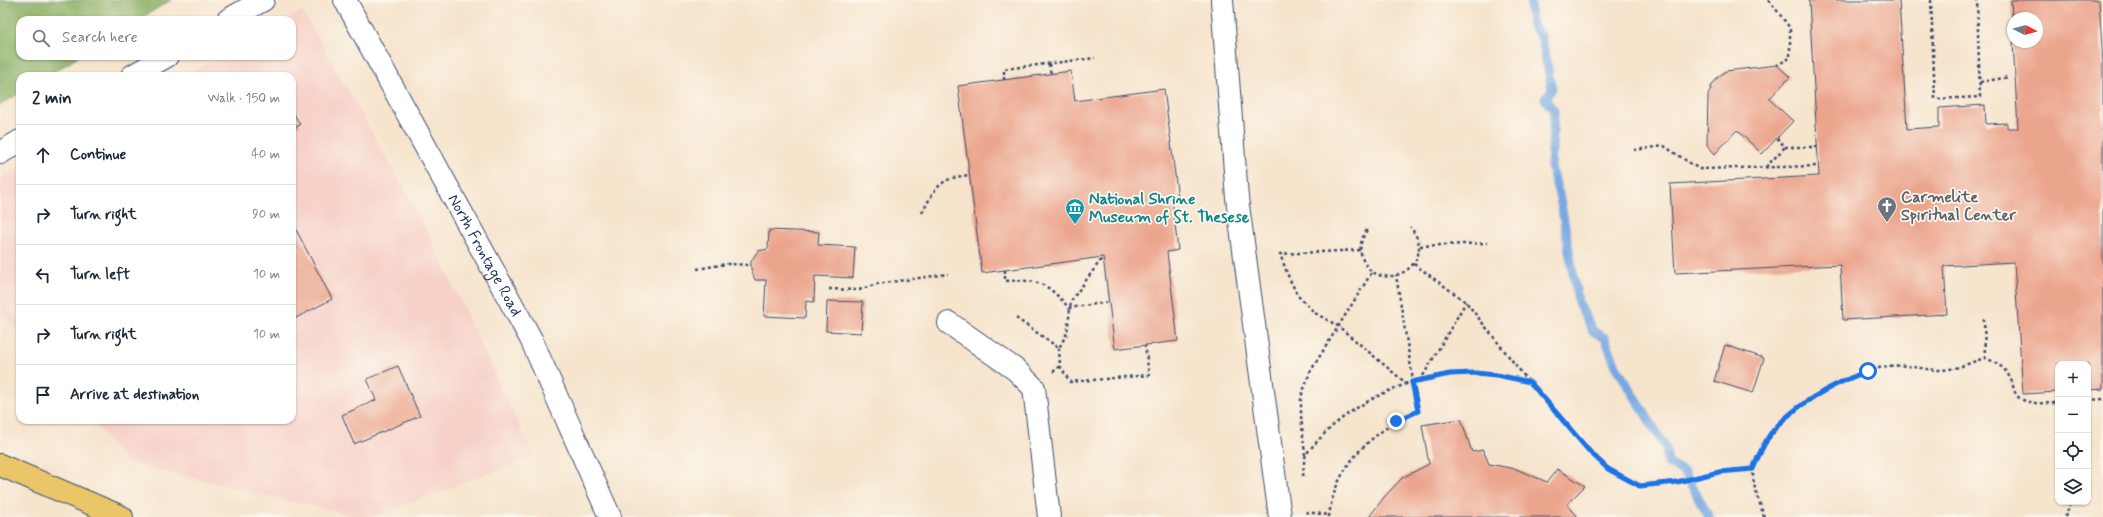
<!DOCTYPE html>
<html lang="en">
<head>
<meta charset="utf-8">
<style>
  :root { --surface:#fff; --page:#f2f2f3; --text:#1f2937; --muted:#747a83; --line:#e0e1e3 }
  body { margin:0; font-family:Mynerve,sans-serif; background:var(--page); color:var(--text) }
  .controls { position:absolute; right:12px; bottom:12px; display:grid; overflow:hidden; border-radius:8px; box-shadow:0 1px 3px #0004 }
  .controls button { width:36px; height:36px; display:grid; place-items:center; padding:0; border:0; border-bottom:1px solid var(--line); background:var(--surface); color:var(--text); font:20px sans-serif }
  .compass { position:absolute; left:2007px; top:12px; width:36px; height:36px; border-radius:50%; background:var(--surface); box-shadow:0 1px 3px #0004; rotate:96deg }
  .stop { position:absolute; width:12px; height:12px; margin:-9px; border:3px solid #1a73e8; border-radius:50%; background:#fff }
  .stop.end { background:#1a73e8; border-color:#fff; box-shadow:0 1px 4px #0008 }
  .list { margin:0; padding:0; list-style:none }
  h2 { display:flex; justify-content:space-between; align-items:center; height:52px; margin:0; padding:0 16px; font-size:17px }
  h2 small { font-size:13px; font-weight:400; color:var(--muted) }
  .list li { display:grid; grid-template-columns:26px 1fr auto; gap:12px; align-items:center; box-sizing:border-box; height:60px; padding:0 16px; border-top:1px solid var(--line) }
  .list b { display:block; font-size:15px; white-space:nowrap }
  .list em { font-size:13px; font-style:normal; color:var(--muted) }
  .icon { flex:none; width:22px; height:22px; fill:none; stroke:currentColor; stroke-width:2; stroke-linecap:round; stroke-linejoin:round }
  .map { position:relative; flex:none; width:2103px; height:517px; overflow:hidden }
  .search { position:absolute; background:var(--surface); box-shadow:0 1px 3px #0004; left:16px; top:16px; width:280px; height:44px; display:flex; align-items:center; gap:10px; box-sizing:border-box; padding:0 14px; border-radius:12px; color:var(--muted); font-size:15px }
  .panel { position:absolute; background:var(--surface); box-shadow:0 1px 3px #0004; left:16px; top:72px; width:280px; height:352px; border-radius:12px }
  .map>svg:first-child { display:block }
</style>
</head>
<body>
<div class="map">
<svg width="2103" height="517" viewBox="0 0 2103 517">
  <rect width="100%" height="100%" fill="#fbf7ec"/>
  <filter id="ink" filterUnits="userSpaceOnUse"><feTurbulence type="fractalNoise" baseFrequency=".025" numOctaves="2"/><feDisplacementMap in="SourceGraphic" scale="8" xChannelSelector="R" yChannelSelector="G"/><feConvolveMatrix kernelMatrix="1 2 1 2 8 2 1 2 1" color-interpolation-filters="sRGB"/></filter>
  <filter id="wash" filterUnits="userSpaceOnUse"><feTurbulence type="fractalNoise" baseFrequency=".012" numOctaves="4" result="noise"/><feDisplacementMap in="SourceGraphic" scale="16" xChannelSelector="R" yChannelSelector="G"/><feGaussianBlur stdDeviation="0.9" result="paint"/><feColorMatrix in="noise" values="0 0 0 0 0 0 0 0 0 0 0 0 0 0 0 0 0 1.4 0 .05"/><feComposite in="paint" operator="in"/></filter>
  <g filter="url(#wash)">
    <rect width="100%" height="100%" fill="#f6e4cc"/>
    <g fill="#f7d1c8">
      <path d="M302 11 419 214 534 457 371 517H359L125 462 91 420H292V76H185L221 56H292V20H286Z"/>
      <path d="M20 167V334L0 310V178Z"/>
    </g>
    <path fill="#8bb065" stroke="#537062" d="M0 0H171L138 20H20V56H80L47 76H20V93L0 105Z"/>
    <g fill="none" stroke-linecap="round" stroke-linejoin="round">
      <path stroke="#77a8e2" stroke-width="9" d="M1530 0 1532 25 1541 36 1552 89 1545 99 1554 111 1551 167 1560 198 1578 302 1593 331 1605 338 1616 366 1666 448 1668 463 1684 472 1709 517"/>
    </g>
    <g id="blocks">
      <g fill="#eca58d">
        <path d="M1809 0H1899L1907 129 1939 127V108L1985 105 1986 124 2007 123V128H2018L2013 42H2037V18H2012L2011 0H2099L2103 64V389L2088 390V364H2058V392L2023 394 2014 262 1944 266 1947 314 1843 320 1840 265 1675 273 1670 184 1819 176Z"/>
        <path d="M1777 65 1790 77 1769 99 1793 121 1762 154 1737 130 1715 154 1707 145 1708 95 1712 85 1718 77 1726 71Z"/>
        <path d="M1071 71 1075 101 1164 89 1178 198 1172 199 1178 250 1167 252 1178 341 1115 349 1103 257 982 273 958 86Z"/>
        <path d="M292 110 300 125 292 129Z"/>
        <path d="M292 222 332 299 292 320Z"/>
        <path d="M769 230 819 232 818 245 855 247 853 278 815 276 814 302 806 301 805 318 764 316 766 280H755L751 269V261L758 251 768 249Z"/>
        <path d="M827 301 863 302 861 333 826 331Z"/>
        <path d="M1725 345 1764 358 1753 393 1714 381Z"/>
        <path d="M398 366 420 416 354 444 342 415 376 400 367 379Z"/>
        <path d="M1461 419 1472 452 1483 450 1489 464 1516 469 1547 482 1557 469 1585 486 1567 504 1578 517H1369L1385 496 1402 478 1429 464 1422 425Z"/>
      </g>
    </g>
  </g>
  <g filter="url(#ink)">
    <use href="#blocks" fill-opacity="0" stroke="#3c4a6e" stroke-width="1"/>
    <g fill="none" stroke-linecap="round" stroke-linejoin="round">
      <g stroke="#3c4a6e" stroke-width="24">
        <g id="minor">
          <path id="s1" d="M345 0 531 339 610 517"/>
          <path d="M1222 0 1237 198 1280 517"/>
          <path d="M228 20 263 0"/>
          <path d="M132 76 167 56"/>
          <path d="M0 153 20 141"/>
          <path d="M949 323 1016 370 1034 388 1049 517"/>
        </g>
      </g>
      <g stroke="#3c4a6e" stroke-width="24">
        <path id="highway" d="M0 465 122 517"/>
      </g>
      <g stroke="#3c4a6e" stroke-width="2.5" stroke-dasharray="3 3" stroke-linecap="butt">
        <path d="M1769 0 1790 28V58L1777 65"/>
        <path d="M1931 0 1935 99 1980 97 1977 0"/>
        <path d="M1049 64 1051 74"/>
        <path d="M1004 80V69L1095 58"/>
        <path d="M1980 82 2009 77"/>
        <path d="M1777 138 1785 147H1817"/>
        <path d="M1634 150 1664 146 1699 169 1818 166"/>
        <path d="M1766 167 1785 147"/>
        <path d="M922 213C936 187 939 178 970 175"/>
        <path d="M1367 230C1360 241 1358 250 1364 262 1383 297 1441 262 1410 227"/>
        <path d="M1420 246 1487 243"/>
        <path d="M1360 250 1280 254 1289 278 1298 296 1315 313 1338 326 1407 384"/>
        <path d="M1414 264 1466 302 1529 382 1590 452 1608 469 1639 486 1677 482 1719 472 1753 469"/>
        <path d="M697 269 727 264 751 265"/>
        <path d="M1005 270V281C1039 279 1047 283 1069 308L1109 302"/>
        <path d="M829 289 859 290 877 284 948 274"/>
        <path d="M1016 318 1059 348 1067 333 1071 301 1103 257"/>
        <path d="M1984 319 1985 358"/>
        <path d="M1059 348 1060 366 1070 382 1149 375 1145 345"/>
        <path d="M1053 372 1060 366"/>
        <path d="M1420 381 1466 302"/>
        <path d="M2088 400 2103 399"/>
        <path d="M1305 455 1301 416V397L1310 372 1372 272"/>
        <path d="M1303 476C1304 470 1303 461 1306 455 1308 451 1312 447 1315 444 1347 406 1402 379 1451 374 1478 371 1503 376 1529 382"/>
        <path d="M1306 512 1329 515"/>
        <path d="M1329 517C1334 466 1373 430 1418 411L1396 275"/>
        <path d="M1764 517C1760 502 1752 486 1753 470 1753 465 1757 460 1759 456 1779 411 1841 374 1889 366 1909 363 1930 373 1950 369 1962 367 1974 361 1985 358 1998 363 2006 368 2012 382 2013 386 2014 391 2016 394 2023 406 2046 403 2058 403"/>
        <path d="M2065 517 2071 502"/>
      </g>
      <use href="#minor" stroke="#fff" stroke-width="22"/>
      <use href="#highway" stroke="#ebc669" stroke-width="22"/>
    </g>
  </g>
  <g fill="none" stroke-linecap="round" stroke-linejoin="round" filter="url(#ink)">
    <path stroke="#1a73e8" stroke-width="5" d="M1396 421 1418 411 1412 382 1450 374 1475 373 1497 375 1530 382 1590 452 1608 469 1640 486 1677 482 1719 472 1753 469C1758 457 1763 444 1771 433 1795 404 1833 384 1868 371"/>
  </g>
  <defs>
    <g id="church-pin" transform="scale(1)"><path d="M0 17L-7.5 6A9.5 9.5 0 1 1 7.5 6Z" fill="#6b7280" stroke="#fbf7ec"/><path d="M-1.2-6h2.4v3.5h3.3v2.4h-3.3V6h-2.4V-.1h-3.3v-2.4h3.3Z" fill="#fff"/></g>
    <g id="museum-pin" transform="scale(1)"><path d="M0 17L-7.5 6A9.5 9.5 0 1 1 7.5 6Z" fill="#0f9aa8" stroke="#fbf7ec"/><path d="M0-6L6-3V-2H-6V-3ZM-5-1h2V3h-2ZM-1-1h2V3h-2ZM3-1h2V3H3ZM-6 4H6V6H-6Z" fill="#fff"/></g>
  </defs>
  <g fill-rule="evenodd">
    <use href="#church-pin" x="1887" y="206"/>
    <use href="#museum-pin" x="1075" y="208"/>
  </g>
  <g text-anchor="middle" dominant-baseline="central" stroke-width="3.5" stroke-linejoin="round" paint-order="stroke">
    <g font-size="16" font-weight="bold" fill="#5b616d" stroke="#fbf7ec" text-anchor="start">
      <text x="1901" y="197">Carmelite<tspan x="1901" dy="18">Spiritual Center</tspan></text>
    </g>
    <g font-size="16" font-weight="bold" fill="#0d838f" stroke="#fbf7ec" text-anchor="start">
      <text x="1089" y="199">National Shrine<tspan x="1089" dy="18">Museum of St. Thesese</tspan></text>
    </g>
    <g font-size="16" fill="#1b2f5e" stroke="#fbf7ec">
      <text stroke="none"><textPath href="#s1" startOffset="291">North Frontage Road</textPath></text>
    </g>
  </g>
</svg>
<div class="controls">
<button>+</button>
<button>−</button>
<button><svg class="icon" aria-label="locate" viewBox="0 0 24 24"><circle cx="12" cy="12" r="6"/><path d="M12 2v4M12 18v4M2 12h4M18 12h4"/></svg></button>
<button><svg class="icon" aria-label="layers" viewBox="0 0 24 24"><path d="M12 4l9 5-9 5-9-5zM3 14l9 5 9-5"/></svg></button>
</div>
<svg class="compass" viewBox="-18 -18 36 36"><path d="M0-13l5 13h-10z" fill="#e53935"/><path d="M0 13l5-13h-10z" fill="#747a83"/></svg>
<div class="stop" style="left:1868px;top:371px"></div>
<div class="stop end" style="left:1396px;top:421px"></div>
<div class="search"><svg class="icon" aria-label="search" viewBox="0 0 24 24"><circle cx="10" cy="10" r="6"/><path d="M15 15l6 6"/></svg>Search here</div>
<section class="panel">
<h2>2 min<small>Walk · 150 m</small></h2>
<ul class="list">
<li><svg class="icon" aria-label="ahead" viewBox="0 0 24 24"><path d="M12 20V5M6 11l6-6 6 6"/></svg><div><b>Continue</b></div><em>40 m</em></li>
<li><svg class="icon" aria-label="right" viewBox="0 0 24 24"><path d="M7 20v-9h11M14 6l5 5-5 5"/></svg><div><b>Turn right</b></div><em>90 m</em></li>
<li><svg class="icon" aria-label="left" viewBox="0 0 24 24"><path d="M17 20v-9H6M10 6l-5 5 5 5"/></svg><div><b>Turn left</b></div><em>10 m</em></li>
<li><svg class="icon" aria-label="right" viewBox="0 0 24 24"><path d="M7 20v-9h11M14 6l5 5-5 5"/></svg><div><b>Turn right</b></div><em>10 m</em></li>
<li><svg class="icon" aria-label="arrive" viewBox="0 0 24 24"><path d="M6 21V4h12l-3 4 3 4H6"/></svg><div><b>Arrive at destination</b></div></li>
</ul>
</section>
</div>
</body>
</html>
